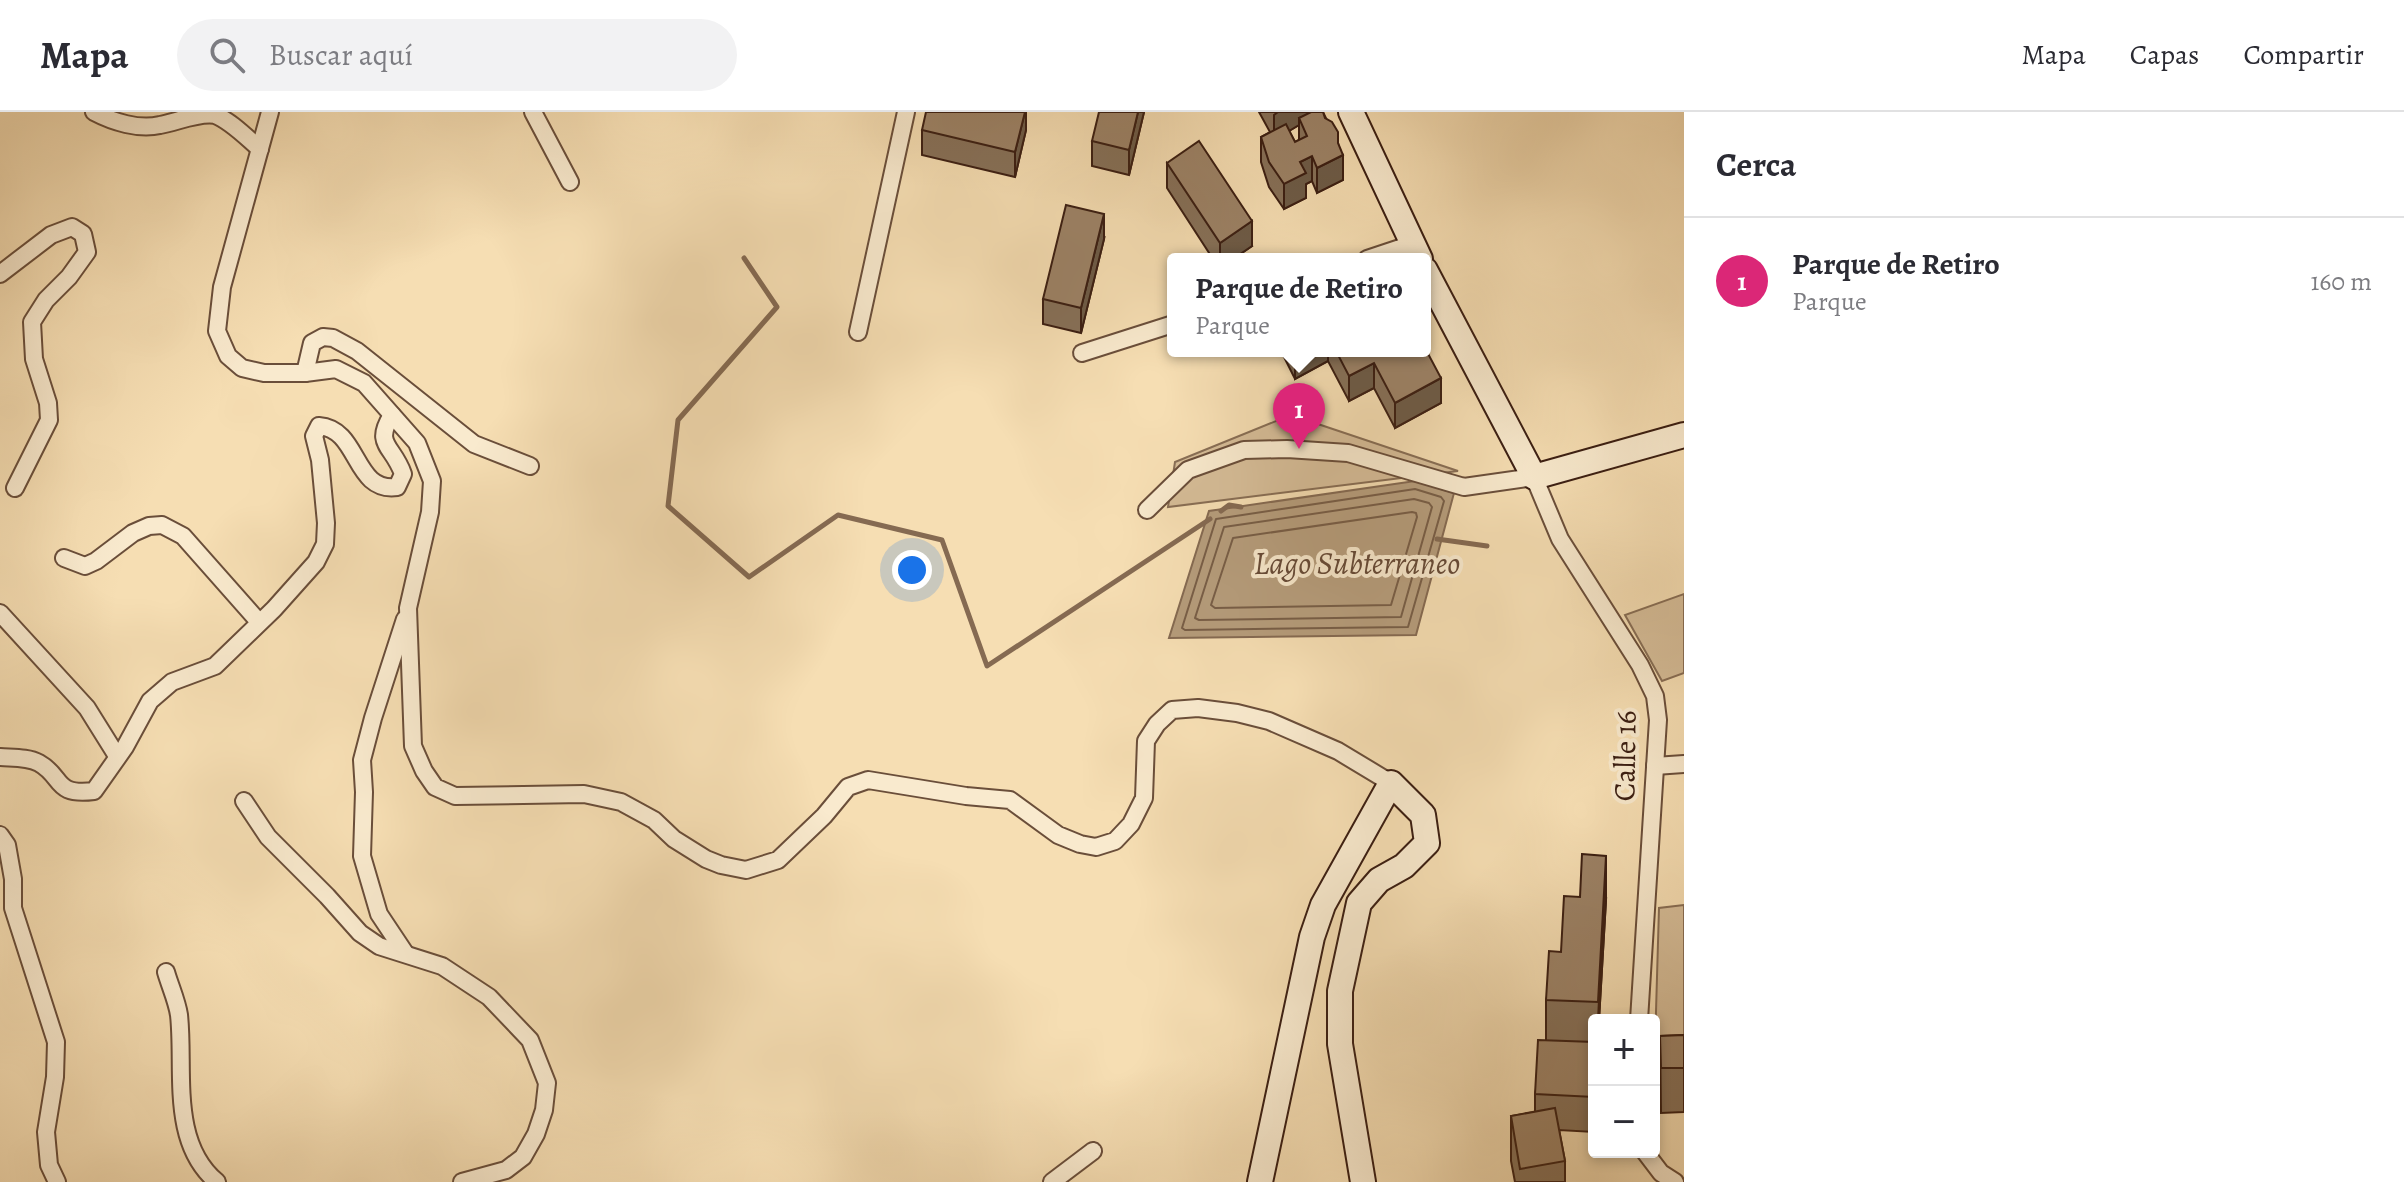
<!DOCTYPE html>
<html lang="es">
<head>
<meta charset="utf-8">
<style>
  :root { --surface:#fff; --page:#f2f2f3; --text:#2b2b33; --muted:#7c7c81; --line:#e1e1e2; --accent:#db2777 }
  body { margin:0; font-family:Alegreya,serif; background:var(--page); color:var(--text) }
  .controls { position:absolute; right:24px; bottom:24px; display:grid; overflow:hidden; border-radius:8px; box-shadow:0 4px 12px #0003 }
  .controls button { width:72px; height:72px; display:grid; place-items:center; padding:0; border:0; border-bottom:2px solid var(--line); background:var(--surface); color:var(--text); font:40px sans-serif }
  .you { position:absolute; left:912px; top:458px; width:28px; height:28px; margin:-20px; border:6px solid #fff; border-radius:50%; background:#1a73e8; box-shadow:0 0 0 12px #1a73e833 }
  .badge { display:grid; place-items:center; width:52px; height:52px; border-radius:50%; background:var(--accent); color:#fff; font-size:26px; font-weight:700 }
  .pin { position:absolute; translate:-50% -66px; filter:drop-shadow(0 2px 4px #0008) }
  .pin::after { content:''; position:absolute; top:42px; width:28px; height:24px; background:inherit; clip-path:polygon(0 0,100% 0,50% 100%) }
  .popup { position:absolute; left:1167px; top:141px; width:264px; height:104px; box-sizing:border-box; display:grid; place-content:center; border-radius:8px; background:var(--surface); filter:drop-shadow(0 2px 6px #0005); font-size:26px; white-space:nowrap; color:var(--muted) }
  .popup b { font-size:30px; color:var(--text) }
  .popup::after { content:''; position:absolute; left:50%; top:100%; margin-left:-16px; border:16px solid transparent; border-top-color:var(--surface) }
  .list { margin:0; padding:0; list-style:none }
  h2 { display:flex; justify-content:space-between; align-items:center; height:104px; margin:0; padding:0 32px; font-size:34px }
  h2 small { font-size:26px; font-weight:400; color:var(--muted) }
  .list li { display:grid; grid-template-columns:52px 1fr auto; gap:24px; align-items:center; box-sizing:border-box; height:128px; padding:0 32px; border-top:2px solid var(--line) }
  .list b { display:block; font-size:30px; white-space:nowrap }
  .list p { margin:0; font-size:26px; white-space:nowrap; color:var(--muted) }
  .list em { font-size:26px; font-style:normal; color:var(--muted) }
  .icon { flex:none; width:44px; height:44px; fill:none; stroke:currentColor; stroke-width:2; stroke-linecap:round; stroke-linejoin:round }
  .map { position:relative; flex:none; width:1684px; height:1070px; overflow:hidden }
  header { display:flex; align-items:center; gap:48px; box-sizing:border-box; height:112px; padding:0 40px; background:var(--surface); border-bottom:2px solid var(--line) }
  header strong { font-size:38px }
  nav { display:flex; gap:44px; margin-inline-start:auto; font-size:28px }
  .search { width:560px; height:72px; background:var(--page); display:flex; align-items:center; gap:20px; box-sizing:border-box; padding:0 28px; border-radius:44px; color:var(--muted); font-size:30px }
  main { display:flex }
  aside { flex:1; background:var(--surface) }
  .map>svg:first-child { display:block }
</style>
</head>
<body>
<header>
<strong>Mapa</strong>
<div class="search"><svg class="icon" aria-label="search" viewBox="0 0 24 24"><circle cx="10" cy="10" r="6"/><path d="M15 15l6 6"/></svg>Buscar aquí</div>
<nav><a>Mapa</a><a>Capas</a><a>Compartir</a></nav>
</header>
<main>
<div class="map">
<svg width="1684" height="1070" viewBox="0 0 1684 1070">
  <rect width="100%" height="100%" fill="#f6deb3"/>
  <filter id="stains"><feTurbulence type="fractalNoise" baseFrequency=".0025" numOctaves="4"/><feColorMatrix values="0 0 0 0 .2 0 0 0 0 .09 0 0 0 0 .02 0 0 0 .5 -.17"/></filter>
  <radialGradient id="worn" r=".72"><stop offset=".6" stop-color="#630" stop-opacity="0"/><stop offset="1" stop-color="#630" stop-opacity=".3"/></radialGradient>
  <g fill="#d6bd98" stroke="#886e55" stroke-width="2">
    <path d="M1291 303 1458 359 1168 395 1175 350Z"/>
    <path d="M1684 482V561L1662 569 1625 503Z"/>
    <path d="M1684 793V937L1655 934 1659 796Z"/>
  </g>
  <path fill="#b69d7c" stroke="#856a52" stroke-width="2" d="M1415 369 1454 381 1416 523 1169 526 1209 399Z"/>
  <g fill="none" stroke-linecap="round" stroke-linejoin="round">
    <g stroke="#785e47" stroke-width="2">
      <path d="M1415 377 1441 385 1444 389 1408 515 1185 518 1182 516 1216 407Z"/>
      <path d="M1414 387 1429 391 1432 395 1401 505 1199 508 1195 506 1224 415Z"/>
      <path d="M1412 400 1416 401 1417 405 1391 493 1215 496 1211 493 1233 426Z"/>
    </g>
    <g stroke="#856a52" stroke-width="5">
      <path d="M744 146 777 195 678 308 668 394 749 465 838 403 942 428 987 554 1210 407"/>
      <path d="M1221 399 1229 393 1241 395"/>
      <path d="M1437 427 1487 434"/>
    </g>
    <g stroke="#6a4e3a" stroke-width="20">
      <g id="street">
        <path d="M94 0C113 10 139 18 160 13 177 10 199 0 215 3 231 9 247 26 260 37"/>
        <path d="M270 0 222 175 217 219 228 244 242 256 264 261H305L336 257 364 271 417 331 432 369 430 400 408 496 413 634 424 659 435 675 455 684 584 682 621 690 654 708 674 727 706 747 721 753 746 758 778 748 824 704 848 675 868 668 966 684 1010 688 1058 723 1080 732 1096 735 1115 729 1131 712 1144 686 1146 629 1157 612 1172 598 1198 596 1237 601 1269 609 1338 639 1391 671"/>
        <path d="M533 0 570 70"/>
        <path d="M1367 147 1412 132"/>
        <path d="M0 162 51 123 72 115 83 122 87 140 69 165 46 188 32 210 34 247 48 291 49 308 15 376"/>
        <path d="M858 220 906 0"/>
        <path d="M1082 241 1173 212"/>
        <path d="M305 261 312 231 323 225 333 226 357 239 474 332 530 354"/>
        <path d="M1147 398 1188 358 1244 338 1287 337 1348 341 1464 375 1534 365 1560 427 1640 553 1655 584 1658 608 1639 908"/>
        <path d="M64 446 85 454 96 449 133 421 149 414 162 413 183 424 259 510"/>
        <path d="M0 501 87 596 117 644"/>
        <path d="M405 507 373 606 362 648 364 680 362 744 379 802 405 841"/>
        <path d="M0 645C13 646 28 645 39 651 64 665 53 684 94 679L125 635 150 589 172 570 215 554 274 497 316 450 325 432 326 411 320 348 314 324 319 314C360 317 353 381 397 375L403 362C393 333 373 333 392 303"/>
        <path d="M1655 654 1684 652"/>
        <path d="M244 689 268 725 327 784 360 821 379 834 442 854 489 885 530 928 547 971 544 998 536 1022 523 1045 506 1058 462 1070"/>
        <path d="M0 723 7 733 13 767V796L56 930 55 965 46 1020 49 1053 57 1070"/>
        <path d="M166 860C170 874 177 889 179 903 185 957 169 1030 217 1070"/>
        <path d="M1645 1040 1661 1061 1675 1070"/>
        <path d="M1052 1070 1093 1039"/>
      </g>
    </g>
    <g stroke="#3b1e12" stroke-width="28">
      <g id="secondary">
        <path d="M1351 0 1420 147"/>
        <path d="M1425 158 1534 365 1684 323"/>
        <path d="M1260 1070 1312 825 1323 793 1391 671 1423 703 1427 731 1404 754 1379 768 1359 791 1340 879V932L1363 1070"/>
      </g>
    </g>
    <use href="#street" stroke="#f9eace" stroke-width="16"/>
    <use href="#secondary" stroke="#f9eace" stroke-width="24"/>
  </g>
  <g fill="#867058" stroke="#3b1e12" stroke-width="2" fill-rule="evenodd">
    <path d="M1026 0V18L1015 65 922 43V18Z"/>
    <path d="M1144 0 1129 63 1092 54V29Z"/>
    <path d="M1259 0H1323L1338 31 1343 68 1317 81 1312 69 1306 72V86L1284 97 1269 75 1261 50V25L1270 20ZM1299 13V28L1295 30 1289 19Z"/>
    <path d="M1167 51 1252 134 1233 147H1213L1167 76Z"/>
    <path d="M1104 127 1081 221 1043 212V187Z"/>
    <path d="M1281 239H1425L1441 291 1395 316 1374 276 1349 289 1328 249 1295 267Z"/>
    <path d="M1606 788 1599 908H1594V1020L1559 1018 1565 1049V1070H1515L1511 1049V1004L1535 1000V982L1546 928V888L1561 840Z"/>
    <path d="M1684 923V1000L1661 1001 1660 924Z"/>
  </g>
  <g fill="#6d5b47" stroke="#3b1e12" stroke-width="2">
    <path d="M1025 0H1026V18L1015 65V40Z"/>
    <path d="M1138 0H1144L1129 63V38Z"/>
    <path d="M1278 0H1319L1299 6V13L1274 28V3Z"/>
    <path d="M1343 43V68L1317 81V56Z"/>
    <path d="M1312 44V69L1306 72V86L1284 97V72L1300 50Z"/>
    <path d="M1104 102V127L1081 221V196Z"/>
    <path d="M1252 109V134L1233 147H1220V131Z"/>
    <path d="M1300 239H1328V249L1295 267V242Z"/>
    <path d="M1374 251V276L1349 289V264Z"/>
    <path d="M1441 266V291L1395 316V291Z"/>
    <path d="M1606 744V788L1599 908H1598Z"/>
  </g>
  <g fill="#9c8266" stroke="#3b1e12" stroke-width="2">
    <path d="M926 0H1025L1015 40 922 18Z"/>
    <path d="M1099 0H1138L1129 38 1092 29Z"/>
    <path d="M1311 0H1323L1325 6 1332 10 1338 20V31L1343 43 1317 56 1312 44 1300 50 1306 61 1284 72 1269 50 1261 25 1286 12 1295 30 1307 24 1299 6Z"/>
    <path d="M1199 29 1252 109 1220 131 1167 51Z"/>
    <path d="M1066 93 1104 102 1081 196 1043 187Z"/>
    <path d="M1425 236 1441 266 1395 291 1374 251 1349 264 1336 239H1425Z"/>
    <path d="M1582 742 1606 744 1598 890 1546 888 1549 839 1561 840 1564 784 1580 785Z"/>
    <path d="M1684 923V956H1661L1660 924Z"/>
    <path d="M1538 928 1594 930V985L1535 982Z"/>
    <path d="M1555 996 1565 1049 1520 1057 1511 1004Z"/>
  </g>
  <g text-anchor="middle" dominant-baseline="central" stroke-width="8" stroke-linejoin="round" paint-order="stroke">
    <g font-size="30" fill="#3b1e12" stroke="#f9eace">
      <text transform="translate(1625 644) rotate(-89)">Calle 16</text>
    </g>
    <g font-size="32" font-style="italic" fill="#664a37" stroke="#f9eace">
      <text x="1357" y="451">Lago Subterraneo</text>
    </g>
  </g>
  <rect width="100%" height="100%" filter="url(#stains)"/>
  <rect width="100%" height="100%" fill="url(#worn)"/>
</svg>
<div class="controls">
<button>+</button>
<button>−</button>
</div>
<div class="you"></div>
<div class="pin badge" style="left:1299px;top:337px">1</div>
<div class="popup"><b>Parque de Retiro</b>Parque</div>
</div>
<aside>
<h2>Cerca<small></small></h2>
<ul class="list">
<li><span class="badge">1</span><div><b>Parque de Retiro</b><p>Parque</p></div><em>160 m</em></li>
</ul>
</aside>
</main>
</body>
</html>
